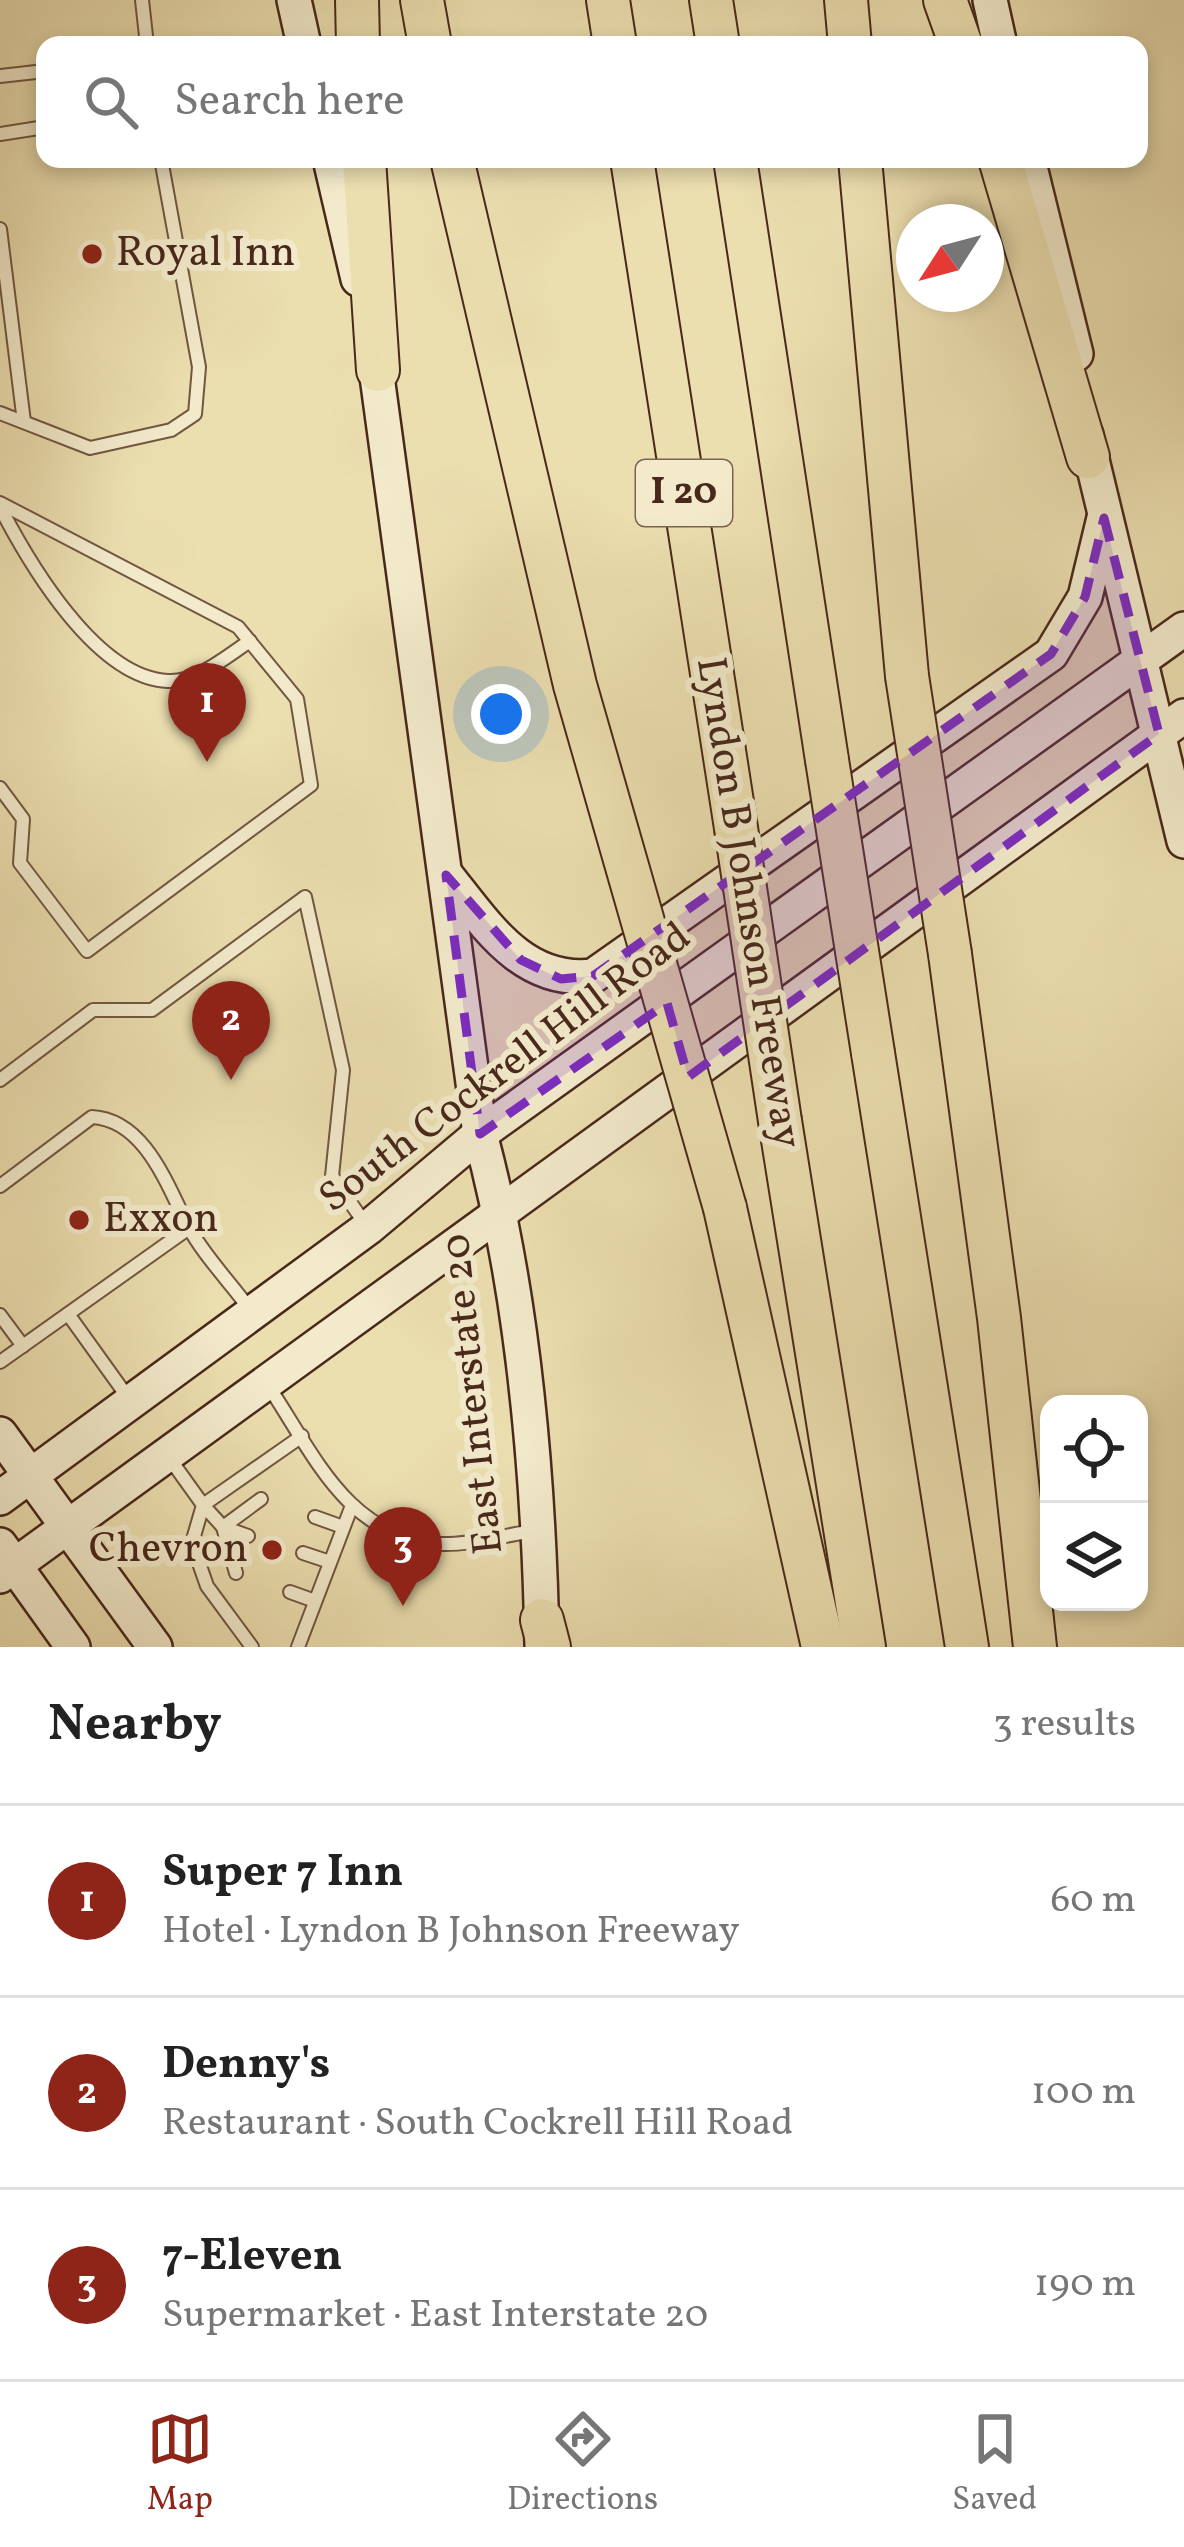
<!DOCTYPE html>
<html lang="en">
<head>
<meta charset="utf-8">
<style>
  :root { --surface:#fff; --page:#f2f2f2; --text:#222; --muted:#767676; --line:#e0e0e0; --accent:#8f2418 }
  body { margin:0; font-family:Vollkorn,serif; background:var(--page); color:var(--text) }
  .controls { position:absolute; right:36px; bottom:36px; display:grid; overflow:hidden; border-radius:24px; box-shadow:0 6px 18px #0003 }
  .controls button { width:108px; height:108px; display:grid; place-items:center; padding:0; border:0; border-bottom:3px solid var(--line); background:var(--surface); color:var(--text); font:60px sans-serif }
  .compass { position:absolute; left:896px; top:204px; width:108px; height:108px; border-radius:50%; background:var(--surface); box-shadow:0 6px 18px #0003; rotate:234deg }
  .you { position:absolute; left:501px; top:714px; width:42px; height:42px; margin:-30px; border:9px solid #fff; border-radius:50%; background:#1a73e8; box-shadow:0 0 0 18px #1a73e833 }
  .badge { display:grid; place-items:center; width:78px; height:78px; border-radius:50%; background:var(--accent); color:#fff; font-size:39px; font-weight:700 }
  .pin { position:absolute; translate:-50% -99px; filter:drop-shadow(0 3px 6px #0008) }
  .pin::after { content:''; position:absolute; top:63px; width:42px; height:36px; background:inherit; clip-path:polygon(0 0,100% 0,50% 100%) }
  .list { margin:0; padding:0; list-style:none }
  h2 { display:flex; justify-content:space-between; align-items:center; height:156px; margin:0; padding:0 48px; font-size:51px }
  h2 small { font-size:39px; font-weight:400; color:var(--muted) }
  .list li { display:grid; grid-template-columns:78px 1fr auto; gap:36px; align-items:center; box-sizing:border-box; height:192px; padding:0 48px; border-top:3px solid var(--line) }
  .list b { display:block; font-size:45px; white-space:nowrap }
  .list p { margin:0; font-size:39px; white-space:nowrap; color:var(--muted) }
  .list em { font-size:39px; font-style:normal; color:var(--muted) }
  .icon { flex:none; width:66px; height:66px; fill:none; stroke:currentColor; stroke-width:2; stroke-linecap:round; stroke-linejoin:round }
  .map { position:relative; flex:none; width:1184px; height:1647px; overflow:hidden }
  .search { position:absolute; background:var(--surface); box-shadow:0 6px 18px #0003; left:36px; right:36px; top:36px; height:132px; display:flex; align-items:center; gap:30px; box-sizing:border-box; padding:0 42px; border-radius:24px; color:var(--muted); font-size:45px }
  .sheet { height:732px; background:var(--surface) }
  nav { display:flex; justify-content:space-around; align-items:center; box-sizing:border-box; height:168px; border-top:3px solid var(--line); background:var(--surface); font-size:33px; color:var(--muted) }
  nav a { display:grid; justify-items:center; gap:6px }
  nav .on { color:var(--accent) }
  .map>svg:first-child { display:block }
</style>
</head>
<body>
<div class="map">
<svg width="1184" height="1647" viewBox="0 0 1184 1647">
  <rect width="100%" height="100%" fill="#ebdeaf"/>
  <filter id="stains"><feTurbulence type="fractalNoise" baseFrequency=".00167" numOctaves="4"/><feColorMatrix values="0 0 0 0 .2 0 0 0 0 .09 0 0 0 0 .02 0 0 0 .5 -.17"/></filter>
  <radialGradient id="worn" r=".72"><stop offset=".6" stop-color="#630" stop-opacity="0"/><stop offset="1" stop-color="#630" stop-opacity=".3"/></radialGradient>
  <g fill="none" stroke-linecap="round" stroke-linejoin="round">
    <g stroke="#725641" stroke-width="16">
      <g id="lane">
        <path d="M142 0 147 45"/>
        <path d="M0 76 45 71"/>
        <path d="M0 134 45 127"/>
        <path d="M0 229 24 422"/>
        <path d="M0 413 90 448 171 430 195 414 199 367 161 159"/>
        <path d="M0 503 238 627 297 699 311 785 87 951 20 863 23 819 0 788"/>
        <path d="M0 507C29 563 96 678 168 681 196 683 227 656 250 641"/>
        <path d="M0 1080 93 1010H152L305 897 343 1070 332 1176 368 1228"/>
        <path d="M0 1186 92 1117C145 1120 167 1185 188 1226 204 1256 231 1283 251 1311"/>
        <path d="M68 1314 129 1399"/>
        <path d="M0 1315 23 1346"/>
        <path d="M0 1362 189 1228"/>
        <path d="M269 1387C315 1456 348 1538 441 1544 470 1545 505 1535 534 1531"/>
        <path d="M170 1459 203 1505 192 1543 207 1586 252 1647"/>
        <path d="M315 1517 343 1527"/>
        <path d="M223 1527 236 1573"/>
        <path d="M223 1527 261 1499"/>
        <path d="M248 1536 223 1527 203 1505 302 1436"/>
        <path d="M303 1553 330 1562"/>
        <path d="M290 1592 315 1601"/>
        <path d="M298 1647 351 1508"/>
      </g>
    </g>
    <g stroke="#49281c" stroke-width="38">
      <g id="secondary">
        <path d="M294 0 304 45"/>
        <path d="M990 0 1000 45"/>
        <path d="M330 159 358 279"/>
        <path d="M1028 159 1076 354"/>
        <path d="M373 347 480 1134C523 1293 539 1480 542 1645"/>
        <path d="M1086 435 1184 841"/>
        <path d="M447 876C487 926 523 984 593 976L1051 654 1085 597 1104 518"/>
        <path d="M0 1434 155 1647"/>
        <path d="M0 1498 368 1228 480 1134 1184 629"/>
        <path d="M0 1545 73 1647"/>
        <path d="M0 1576 1184 716"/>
      </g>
    </g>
    <g stroke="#49281c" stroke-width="46">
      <g id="highway">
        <path d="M357 0 358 45"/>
        <path d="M422 0 430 45"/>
        <path d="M608 0 615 45"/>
        <path d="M711 0 718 45"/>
        <path d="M846 0 850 45"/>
        <path d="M945 0 961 45"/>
        <path d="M364 159 378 370"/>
        <path d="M632 159 736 828"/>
        <path d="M735 159 827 760"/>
        <path d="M860 159 907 676"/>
        <path d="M1000 159 1088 457"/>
        <path d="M950 954 999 1318 1035 1647"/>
        <path d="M873 1053 967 1647"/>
        <path d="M780 1121 864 1647"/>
        <path d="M725 1208 823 1647"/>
        <path d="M542 1620 549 1647"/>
      </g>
    </g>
    <use href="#lane" stroke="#f2eacb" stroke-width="12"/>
    <use href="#secondary" stroke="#f2eacb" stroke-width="33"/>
    <use href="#highway" stroke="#ebdeaf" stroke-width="42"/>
    <g stroke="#49281c" stroke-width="46" stroke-linecap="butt">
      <g id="highway-bridge">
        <path d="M452 159 575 685 725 1208"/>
        <path d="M907 676 950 954"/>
        <path d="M827 760 873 1053"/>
        <path d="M736 828 780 1121"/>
      </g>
    </g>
    <use href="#highway-bridge" stroke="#ebdeaf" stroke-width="42"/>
  </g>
  <path fill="#7b2cbf" fill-opacity="0.2" stroke="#7b2cbf" stroke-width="9" stroke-dasharray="24 15" stroke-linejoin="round" d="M1104 518 1159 734 688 1077 667 1003 480 1134 446 875 521 960 561 979 593 976 1051 654 1085 597Z"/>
  <g fill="#8f2418" stroke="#f2eacb" stroke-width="4.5">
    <circle cx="92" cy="254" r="12"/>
    <circle cx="79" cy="1220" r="12"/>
    <circle cx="272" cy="1550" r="12"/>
  </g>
  <g text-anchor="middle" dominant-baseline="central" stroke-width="12" stroke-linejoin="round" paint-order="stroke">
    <rect fill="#f2eacb" stroke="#7c6250" stroke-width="3" x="636" y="460" width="96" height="66" rx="9"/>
    <g font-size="39" font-weight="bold" fill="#49281c">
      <text x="684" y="493">I 20</text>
    </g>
    <g font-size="42" fill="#49281c" stroke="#f2eacb" text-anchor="start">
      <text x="116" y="254">Royal Inn</text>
      <text x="103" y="1220">Exxon</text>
      <text x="248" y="1550" text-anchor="end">Chevron</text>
    </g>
    <g font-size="42" fill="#49281c" stroke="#f2eacb">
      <text transform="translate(747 903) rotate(81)">Lyndon B Johnson Freeway</text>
      <text transform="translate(506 1069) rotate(-37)">South Cockrell Hill Road</text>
      <text transform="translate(474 1394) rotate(-96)">East Interstate 20</text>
    </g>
  </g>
  <rect width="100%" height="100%" filter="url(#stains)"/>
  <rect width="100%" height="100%" fill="url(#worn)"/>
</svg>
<div class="controls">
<button><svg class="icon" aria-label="locate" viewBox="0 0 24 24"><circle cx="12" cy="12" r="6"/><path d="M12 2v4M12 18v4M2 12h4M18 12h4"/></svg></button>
<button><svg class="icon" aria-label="layers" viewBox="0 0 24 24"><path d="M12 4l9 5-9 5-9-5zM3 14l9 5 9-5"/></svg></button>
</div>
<svg class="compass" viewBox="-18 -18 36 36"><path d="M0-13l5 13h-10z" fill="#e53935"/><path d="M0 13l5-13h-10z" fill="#767676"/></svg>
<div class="you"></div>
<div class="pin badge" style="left:207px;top:762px">1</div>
<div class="pin badge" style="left:231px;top:1080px">2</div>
<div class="pin badge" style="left:403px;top:1606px">3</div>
<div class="search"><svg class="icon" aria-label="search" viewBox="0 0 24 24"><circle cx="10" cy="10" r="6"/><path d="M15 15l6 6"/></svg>Search here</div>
</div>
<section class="sheet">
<h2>Nearby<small>3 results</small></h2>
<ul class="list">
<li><span class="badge">1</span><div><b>Super 7 Inn</b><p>Hotel · Lyndon B Johnson Freeway</p></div><em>60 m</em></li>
<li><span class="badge">2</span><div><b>Denny's</b><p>Restaurant · South Cockrell Hill Road</p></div><em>100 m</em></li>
<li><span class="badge">3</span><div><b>7-Eleven</b><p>Supermarket · East Interstate 20</p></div><em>190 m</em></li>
</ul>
</section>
<nav>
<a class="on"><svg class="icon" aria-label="map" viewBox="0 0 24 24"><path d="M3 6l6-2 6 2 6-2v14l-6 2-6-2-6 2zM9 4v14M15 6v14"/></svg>Map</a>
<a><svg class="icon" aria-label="directions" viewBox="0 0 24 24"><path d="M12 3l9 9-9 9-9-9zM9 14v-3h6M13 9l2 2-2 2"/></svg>Directions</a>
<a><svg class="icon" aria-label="saved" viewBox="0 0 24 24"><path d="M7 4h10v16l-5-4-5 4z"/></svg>Saved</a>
</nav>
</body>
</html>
